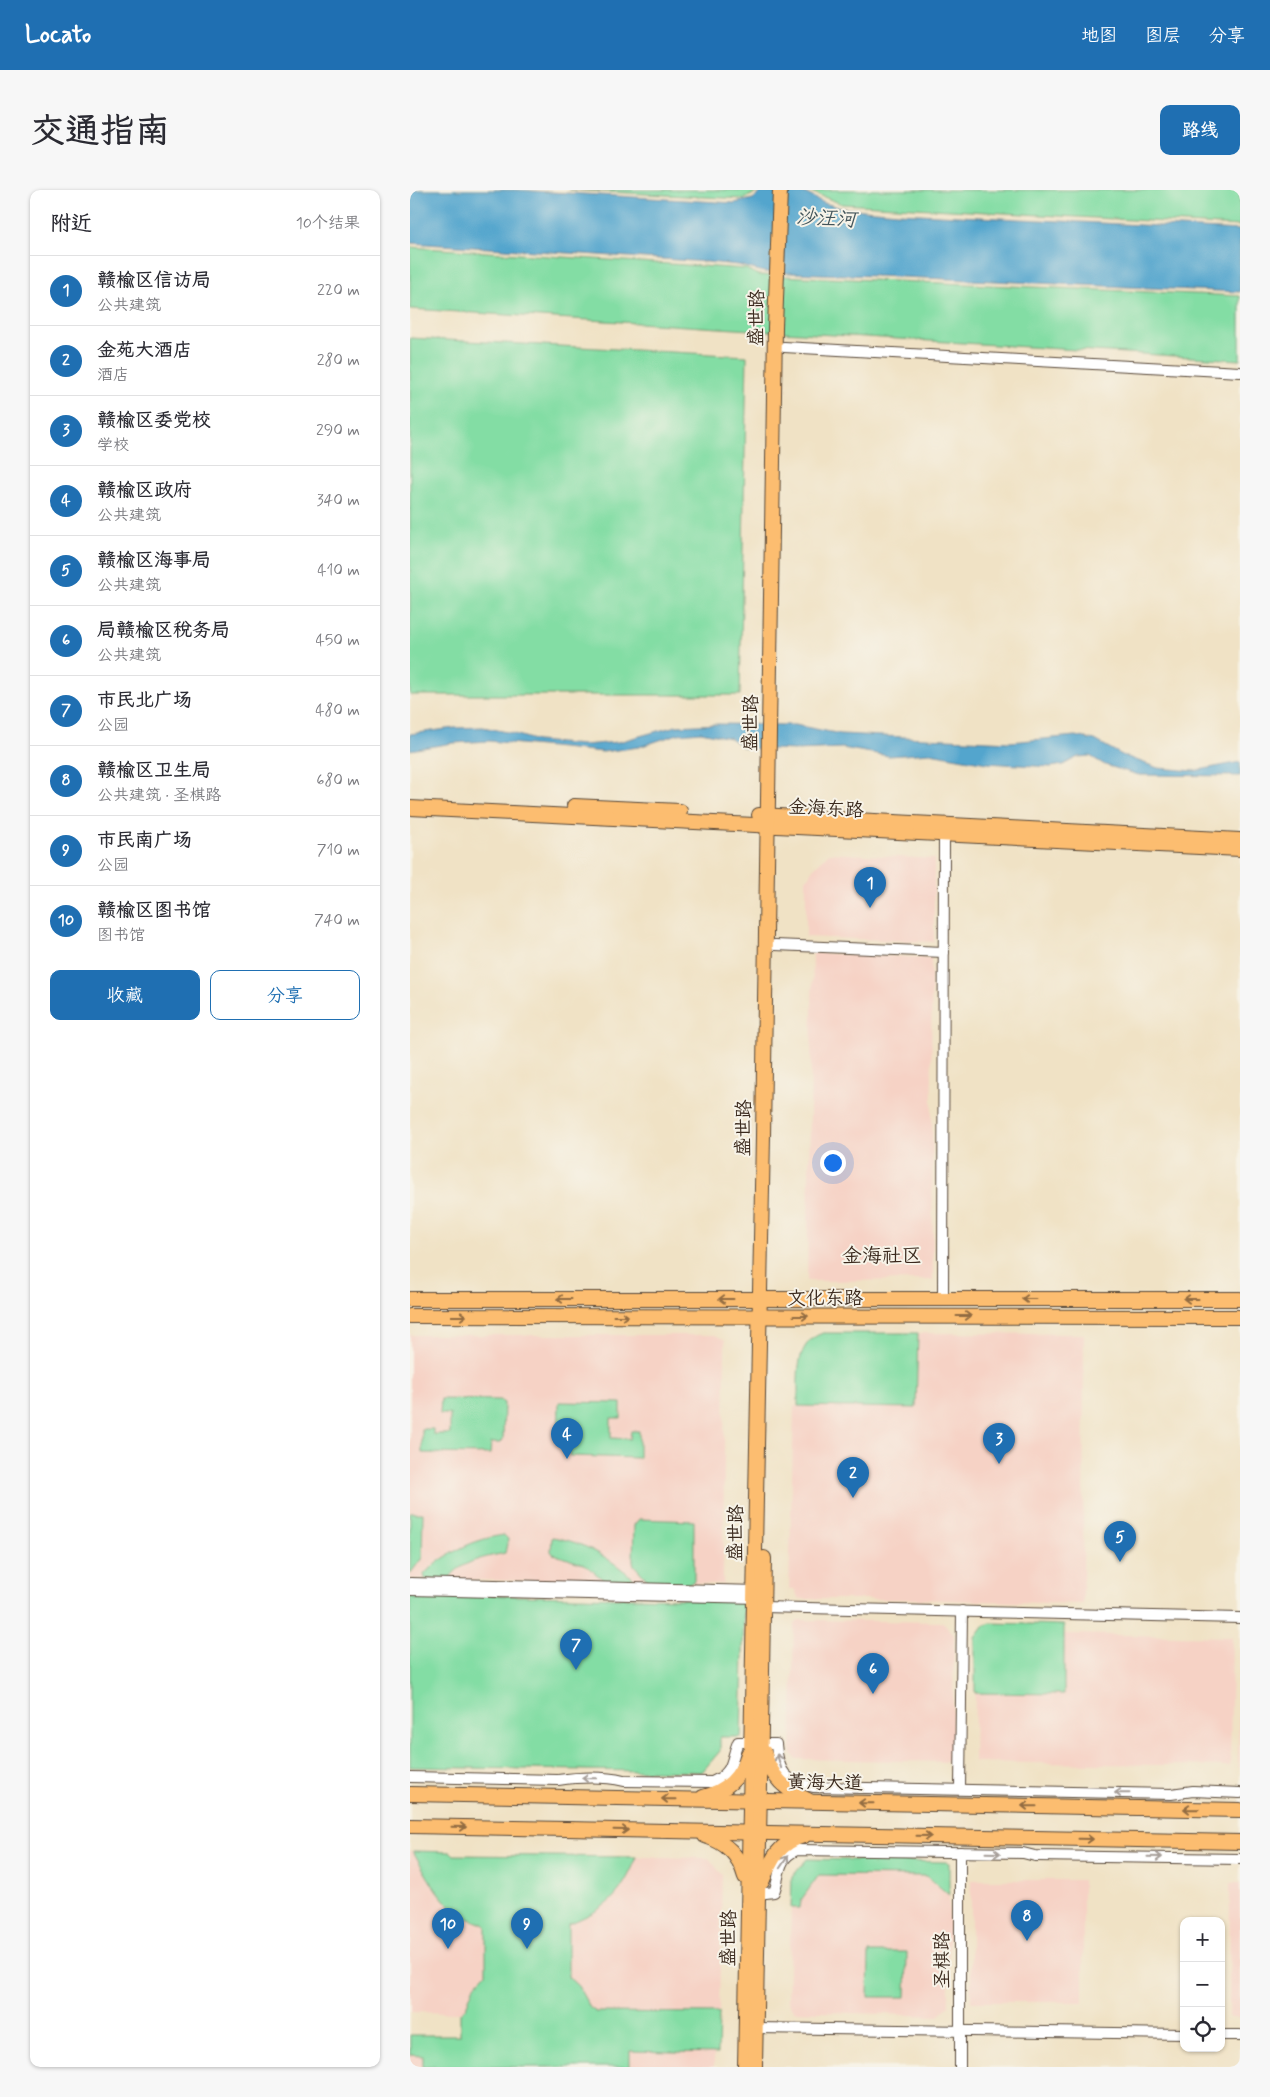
<!DOCTYPE html>
<html lang="zh">
<head>
<meta charset="utf-8">
<style>
  :root { --surface:#fff; --page:#f7f7f7; --text:#2b2b33; --muted:#7c7c81; --line:#e1e1e2; --accent:#1f6fb2 }
  body { margin:0; font-family:Mynerve,"LXGW WenKai TC",sans-serif; background:var(--page); color:var(--text) }
  .controls { position:absolute; right:15px; bottom:15px; display:grid; overflow:hidden; border-radius:10px; box-shadow:0 1px 4px #0004 }
  .controls button { width:45px; height:45px; display:grid; place-items:center; padding:0; border:0; border-bottom:1px solid var(--line); background:var(--surface); color:var(--text); font:25px sans-serif }
  .you { position:absolute; left:422px; top:972px; width:18px; height:18px; margin:-12px; border:4px solid #fff; border-radius:50%; background:#1a73e8; box-shadow:0 0 0 8px #1a73e833 }
  .badge { display:grid; place-items:center; width:32px; height:32px; border-radius:50%; background:var(--accent); color:#fff; font-size:16px; font-weight:700 }
  .pin { position:absolute; translate:-50% -41px; filter:drop-shadow(0 1px 2px #0008) }
  .pin::after { content:''; position:absolute; top:26px; width:18px; height:15px; background:inherit; clip-path:polygon(0 0,100% 0,50% 100%) }
  .list { margin:0; padding:0; list-style:none }
  h2 { display:flex; justify-content:space-between; align-items:center; height:65px; margin:0; padding:0 20px; font-size:21px }
  h2 small { font-size:16px; font-weight:400; color:var(--muted) }
  .list li { display:grid; grid-template-columns:32px 1fr auto; gap:15px; align-items:center; box-sizing:border-box; height:70px; padding:0 20px; border-top:1px solid var(--line) }
  .list b { display:block; font-size:19px; white-space:nowrap }
  .list p { margin:0; font-size:16px; white-space:nowrap; color:var(--muted) }
  .list em { font-size:16px; font-style:normal; color:var(--muted) }
  .actions { display:flex; gap:10px; padding:15px 20px }
  .actions a { flex:1; padding:11px 0; border:1px solid var(--accent); border-radius:10px; text-align:center; font-size:18px; color:var(--accent) }
  .actions .main { background:var(--accent); color:#fff }
  .icon { flex:none; width:28px; height:28px; fill:none; stroke:currentColor; stroke-width:2; stroke-linecap:round; stroke-linejoin:round }
  .map { position:relative; flex:none; width:830px; height:1877px; overflow:hidden; border-radius:10px }
  header { display:flex; align-items:center; gap:30px; box-sizing:border-box; height:70px; padding:0 25px; background:var(--accent); color:#fff }
  header strong { font-size:24px }
  nav { display:flex; gap:28px; margin-inline-start:auto; font-size:18px }
  .intro { display:flex; align-items:center; justify-content:space-between; box-sizing:border-box; height:120px; padding:0 30px }
  h1 { margin:0; font-size:35px }
  .button { padding:12px 22px; border-radius:10px; background:var(--accent); color:#fff; font-size:18px; font-weight:700 }
  main { display:flex; gap:30px; padding:0 30px }
  aside { flex:1; background:var(--surface); border-radius:10px; box-shadow:0 1px 4px #0004 }
  .map>svg:first-child { display:block }
</style>
</head>
<body>
<header>
<strong>Locato</strong>
<nav><a>地图</a><a>图层</a><a>分享</a></nav>
</header>
<div class="intro"><h1>交通指南</h1><a class="button">路线</a></div>
<main>
<aside>
<h2>附近<small>10个结果</small></h2>
<ul class="list">
<li><span class="badge">1</span><div><b>赣榆区信访局</b><p>公共建筑</p></div><em>220 m</em></li>
<li><span class="badge">2</span><div><b>金苑大酒店</b><p>酒店</p></div><em>280 m</em></li>
<li><span class="badge">3</span><div><b>赣榆区委党校</b><p>学校</p></div><em>290 m</em></li>
<li><span class="badge">4</span><div><b>赣榆区政府</b><p>公共建筑</p></div><em>340 m</em></li>
<li><span class="badge">5</span><div><b>赣榆区海事局</b><p>公共建筑</p></div><em>410 m</em></li>
<li><span class="badge">6</span><div><b>局赣榆区税务局</b><p>公共建筑</p></div><em>450 m</em></li>
<li><span class="badge">7</span><div><b>市民北广场</b><p>公园</p></div><em>480 m</em></li>
<li><span class="badge">8</span><div><b>赣榆区卫生局</b><p>公共建筑 · 圣棋路</p></div><em>680 m</em></li>
<li><span class="badge">9</span><div><b>市民南广场</b><p>公园</p></div><em>710 m</em></li>
<li><span class="badge">10</span><div><b>赣榆区图书馆</b><p>图书馆</p></div><em>740 m</em></li>
</ul>
<div class="actions"><a class="main">收藏</a><a>分享</a></div>
</aside>
<div class="map">
<svg width="830" height="1877" viewBox="0 0 830 1877">
  <rect width="100%" height="100%" fill="#f7f3e8"/>
  <filter id="ink" filterUnits="userSpaceOnUse"><feTurbulence type="fractalNoise" baseFrequency=".02" numOctaves="2"/><feDisplacementMap in="SourceGraphic" scale="10" xChannelSelector="R" yChannelSelector="G"/><feConvolveMatrix kernelMatrix="1 2 1 2 8 2 1 2 1" color-interpolation-filters="sRGB"/></filter>
  <filter id="wash" filterUnits="userSpaceOnUse"><feTurbulence type="fractalNoise" baseFrequency=".0096" numOctaves="4" result="noise"/><feDisplacementMap in="SourceGraphic" scale="20" xChannelSelector="R" yChannelSelector="G"/><feGaussianBlur stdDeviation="1.12" result="paint"/><feColorMatrix in="noise" values="0 0 0 0 0 0 0 0 0 0 0 0 0 0 0 0 0 1.4 0 .05"/><feComposite in="paint" operator="in"/></filter>
  <g filter="url(#wash)">
    <rect width="100%" height="100%" fill="#f0e2c5"/>
    <g fill="#f6d2c5">
      <path d="M419 663 524 669V752L396 747V690L403 679Z"/>
      <path d="M403 763 521 768 523 1090 397 1091Z"/>
      <path d="M508 1143 674 1144 673 1414 502 1409H389L384 1399H379L384 1216 506 1218Z"/>
      <path d="M0 1145H305L315 1150 313 1394 0 1389Z"/>
      <path d="M389 1430 532 1432 544 1445 542 1572 386 1569 381 1563 384 1434Z"/>
      <path d="M830 1440V1577H828Z"/>
      <path d="M654 1444 822 1447 820 1576 564 1572 565 1503 654 1504Z"/>
      <path d="M0 1661H3L24 1697 56 1727 76 1736V1783L64 1796 56 1817 50 1823 0 1822Z"/>
      <path d="M227 1667 299 1668 312 1685 309 1823 186 1822 180 1818 168 1796 158 1787V1734L181 1725 218 1686Z"/>
      <path d="M408 1685 517 1686 539 1705V1816L528 1826 384 1821 378 1812 381 1718H390L391 1710Z"/>
      <rect x="561" y="1690" width="112" height="122"/>
      <path d="M820 1693H830V1828H819Z"/>
      <path d="M220 1861 304 1862V1877H220Z"/>
      <path d="M0 1865H14L13 1877H0Z"/>
    </g>
    <g fill="#83dda4" stroke="#5f8461">
      <path d="M159 0H352L333 9Z"/>
      <path d="M396 0H830V36L432 14Z"/>
      <path d="M0 57 336 79 348 85 830 106V170L0 119Z"/>
      <path d="M0 148 337 166 330 505H0Z"/>
      <path d="M413 1143H508L506 1218 388 1216C389 1191 382 1153 413 1143Z"/>
      <path d="M31 1209 90 1210 94 1213 93 1250 90 1253H81L80 1264 12 1263V1239H23V1244H40V1224H30Z"/>
      <path d="M149 1212 211 1213V1228H201V1248L220 1249 221 1241H229V1268L160 1266V1255H148Z"/>
      <path d="M0 1323H13L12 1368 0 1384Z"/>
      <path d="M229 1329 284 1331V1391L279 1394 240 1393 224 1375 223 1371 224 1335Z"/>
      <path d="M94 1345 98 1349 95 1363C77 1367 50 1371 39 1389H15L14 1384C36 1363 64 1349 94 1345Z"/>
      <path d="M142 1347C175 1352 199 1368 224 1389L222 1393H197L176 1375 143 1364 141 1361Z"/>
      <path d="M0 1404 329 1410 334 1416 331 1547H310V1561L292 1582 0 1577Z"/>
      <path d="M581 1433 654 1435V1504L565 1503V1447L573 1436Z"/>
      <path d="M3 1661 41 1662 44 1665 227 1667C210 1707 198 1718 158 1734V1787L168 1796 180 1818 186 1822 309 1823 308 1863 220 1861V1877H13V1866L0 1865V1845H50V1823L56 1817 64 1796 76 1783V1736C69 1732 61 1730 54 1726 29 1712 17 1685 3 1661Z"/>
      <path d="M397 1669 536 1672 539 1673V1705L517 1686 409 1685 391 1710 390 1718H381L382 1687Z"/>
      <path d="M459 1762H497L496 1807H458Z"/>
    </g>
    <g fill="#52a5cd" stroke="#466876">
      <path d="M0 0H106L324 13 343 9 351 2 395 3 414 13 431 18 488 23 830 40V102L492 87 354 82 328 75 298 72 0 53Z"/>
      <path d="M308 534 385 535 431 544 600 552 665 546 685 550 712 565 748 578 784 581 830 572V586L729 585 695 575 680 566 668 567 653 575 641 577 577 573 520 563 479 566 432 558 386 560 334 558 320 548 291 542 268 544 229 557 193 562 79 551 43 553 0 560V544L44 538 73 537 102 543 127 551 173 555 208 552 266 536Z"/>
    </g>
  </g>
  <g filter="url(#ink)">
    <g fill="none" stroke-linecap="round" stroke-linejoin="round">
      <g stroke="#564637" stroke-width="12">
        <g id="minor">
          <path d="M374 157 830 182"/>
          <path d="M365 755 534 762"/>
          <path d="M533 1109 534 644"/>
          <path d="M0 1393 350 1401"/>
          <path d="M0 1400 349 1408"/>
          <path d="M353 1417 830 1428"/>
          <path d="M352 1554H366C368 1583 376 1592 404 1597L761 1604 783 1601 830 1603"/>
          <path d="M0 1587 148 1590C170 1587 193 1586 214 1591L302 1592C325 1582 320 1571 328 1552H341"/>
          <path d="M550 1599 552 1421"/>
          <path d="M348 1704 364 1702C371 1685 366 1669 387 1660L613 1663 625 1666 830 1669"/>
          <path d="M346 1838 774 1844"/>
          <path d="M811 1845H830"/>
          <path d="M550 1877V1662"/>
        </g>
      </g>
      <g stroke="#564637" stroke-width="16">
        <g id="major">
          <path d="M164 616 270 621"/>
          <path d="M0 618 830 659"/>
          <path d="M349 625 830 650"/>
          <path d="M0 1109H830"/>
          <path d="M0 1126 830 1127"/>
          <path d="M354 1562C361 1587 375 1600 398 1610"/>
          <path d="M0 1604 830 1620"/>
          <path d="M293 1607C316 1601 331 1588 338 1564"/>
          <path d="M0 1636 830 1652"/>
          <path d="M295 1646C317 1653 329 1665 335 1687"/>
          <path d="M352 1692C361 1670 369 1652 394 1646"/>
          <path d="M335 1877 353 946 365 137 370 0"/>
          <path d="M345 1877 354 1368"/>
        </g>
      </g>
      <use href="#minor" stroke="#fff" stroke-width="10"/>
      <use href="#major" stroke="#fcbd6f" stroke-width="14"/>
    </g>
    <defs><path id="oneway-shaft" d="M-6 0H5M1.5-3L5.5 0L1.5 3" fill="none" stroke-width="1.6" stroke-linecap="round" stroke-linejoin="round" transform="scale(1.25)"/></defs>
    <g stroke="#926c42">
      <use href="#oneway-shaft" transform="translate(154 1109) rotate(-180)"/>
      <use href="#oneway-shaft" transform="translate(316 1109) rotate(180)"/>
      <use href="#oneway-shaft" transform="translate(619 1109) rotate(180)"/>
      <use href="#oneway-shaft" transform="translate(781 1109) rotate(-180)"/>
      <use href="#oneway-shaft" transform="translate(49 1126)"/>
      <use href="#oneway-shaft" transform="translate(211 1126)"/>
      <use href="#oneway-shaft" transform="translate(391 1126)"/>
      <use href="#oneway-shaft" transform="translate(554 1126)"/>
      <use href="#oneway-shaft" transform="translate(259 1609) rotate(-179)"/>
      <use href="#oneway-shaft" transform="translate(456 1613) rotate(-179)"/>
      <use href="#oneway-shaft" transform="translate(619 1616) rotate(-179)"/>
      <use href="#oneway-shaft" transform="translate(781 1619) rotate(-179)"/>
      <use href="#oneway-shaft" transform="translate(49 1637) rotate(1)"/>
      <use href="#oneway-shaft" transform="translate(211 1640) rotate(1)"/>
      <use href="#oneway-shaft" transform="translate(514 1646) rotate(1)"/>
      <use href="#oneway-shaft" transform="translate(676 1649) rotate(1)"/>
    </g>
    <g stroke="#a79f9a">
      <use href="#oneway-shaft" transform="translate(369 1571) rotate(-107)"/>
      <use href="#oneway-shaft" transform="translate(179 1588) rotate(-179)"/>
      <use href="#oneway-shaft" transform="translate(712 1603) rotate(-179)"/>
      <use href="#oneway-shaft" transform="translate(583 1663) rotate(1)"/>
      <use href="#oneway-shaft" transform="translate(745 1667) rotate(1)"/>
      <use href="#oneway-shaft" transform="translate(374 1672) rotate(-56)"/>
    </g>
  </g>
  <g text-anchor="middle" dominant-baseline="central" stroke-width="4" stroke-linejoin="round" paint-order="stroke">
    <g font-size="19" fill="#3b2a1e" stroke="#f7f3e8">
      <text transform="translate(347 128) rotate(-89)">盛世路</text>
      <text transform="translate(341 533) rotate(-89)">盛世路</text>
      <text transform="translate(416 619) rotate(3)">金海东路</text>
      <text transform="translate(334 938) rotate(-89)">盛世路</text>
      <text x="415" y="1108">文化东路</text>
      <text transform="translate(326 1343) rotate(-89)">盛世路</text>
      <text transform="translate(415 1593) rotate(1)">黄海大道</text>
      <text transform="translate(319 1748) rotate(-89)">盛世路</text>
      <text transform="translate(532 1770) rotate(-90)">圣棋路</text>
    </g>
    <g font-size="20" font-style="italic" fill="#43555b" stroke="#f7f3e8">
      <text transform="translate(416 29) rotate(3)">沙汪河</text>
    </g>
    <g font-size="20" fill="#3b2a1e" stroke="#f7f3e8">
      <text x="472" y="1066">金海社区</text>
    </g>
  </g>
</svg>
<div class="controls">
<button>+</button>
<button>−</button>
<button><svg class="icon" aria-label="locate" viewBox="0 0 24 24"><circle cx="12" cy="12" r="6"/><path d="M12 2v4M12 18v4M2 12h4M18 12h4"/></svg></button>
</div>
<div class="you"></div>
<div class="pin badge" style="left:460px;top:718px">1</div>
<div class="pin badge" style="left:443px;top:1308px">2</div>
<div class="pin badge" style="left:589px;top:1274px">3</div>
<div class="pin badge" style="left:157px;top:1269px">4</div>
<div class="pin badge" style="left:710px;top:1372px">5</div>
<div class="pin badge" style="left:463px;top:1504px">6</div>
<div class="pin badge" style="left:166px;top:1480px">7</div>
<div class="pin badge" style="left:617px;top:1751px">8</div>
<div class="pin badge" style="left:117px;top:1759px">9</div>
<div class="pin badge" style="left:38px;top:1759px">10</div>
</div>
</main>
</body>
</html>
